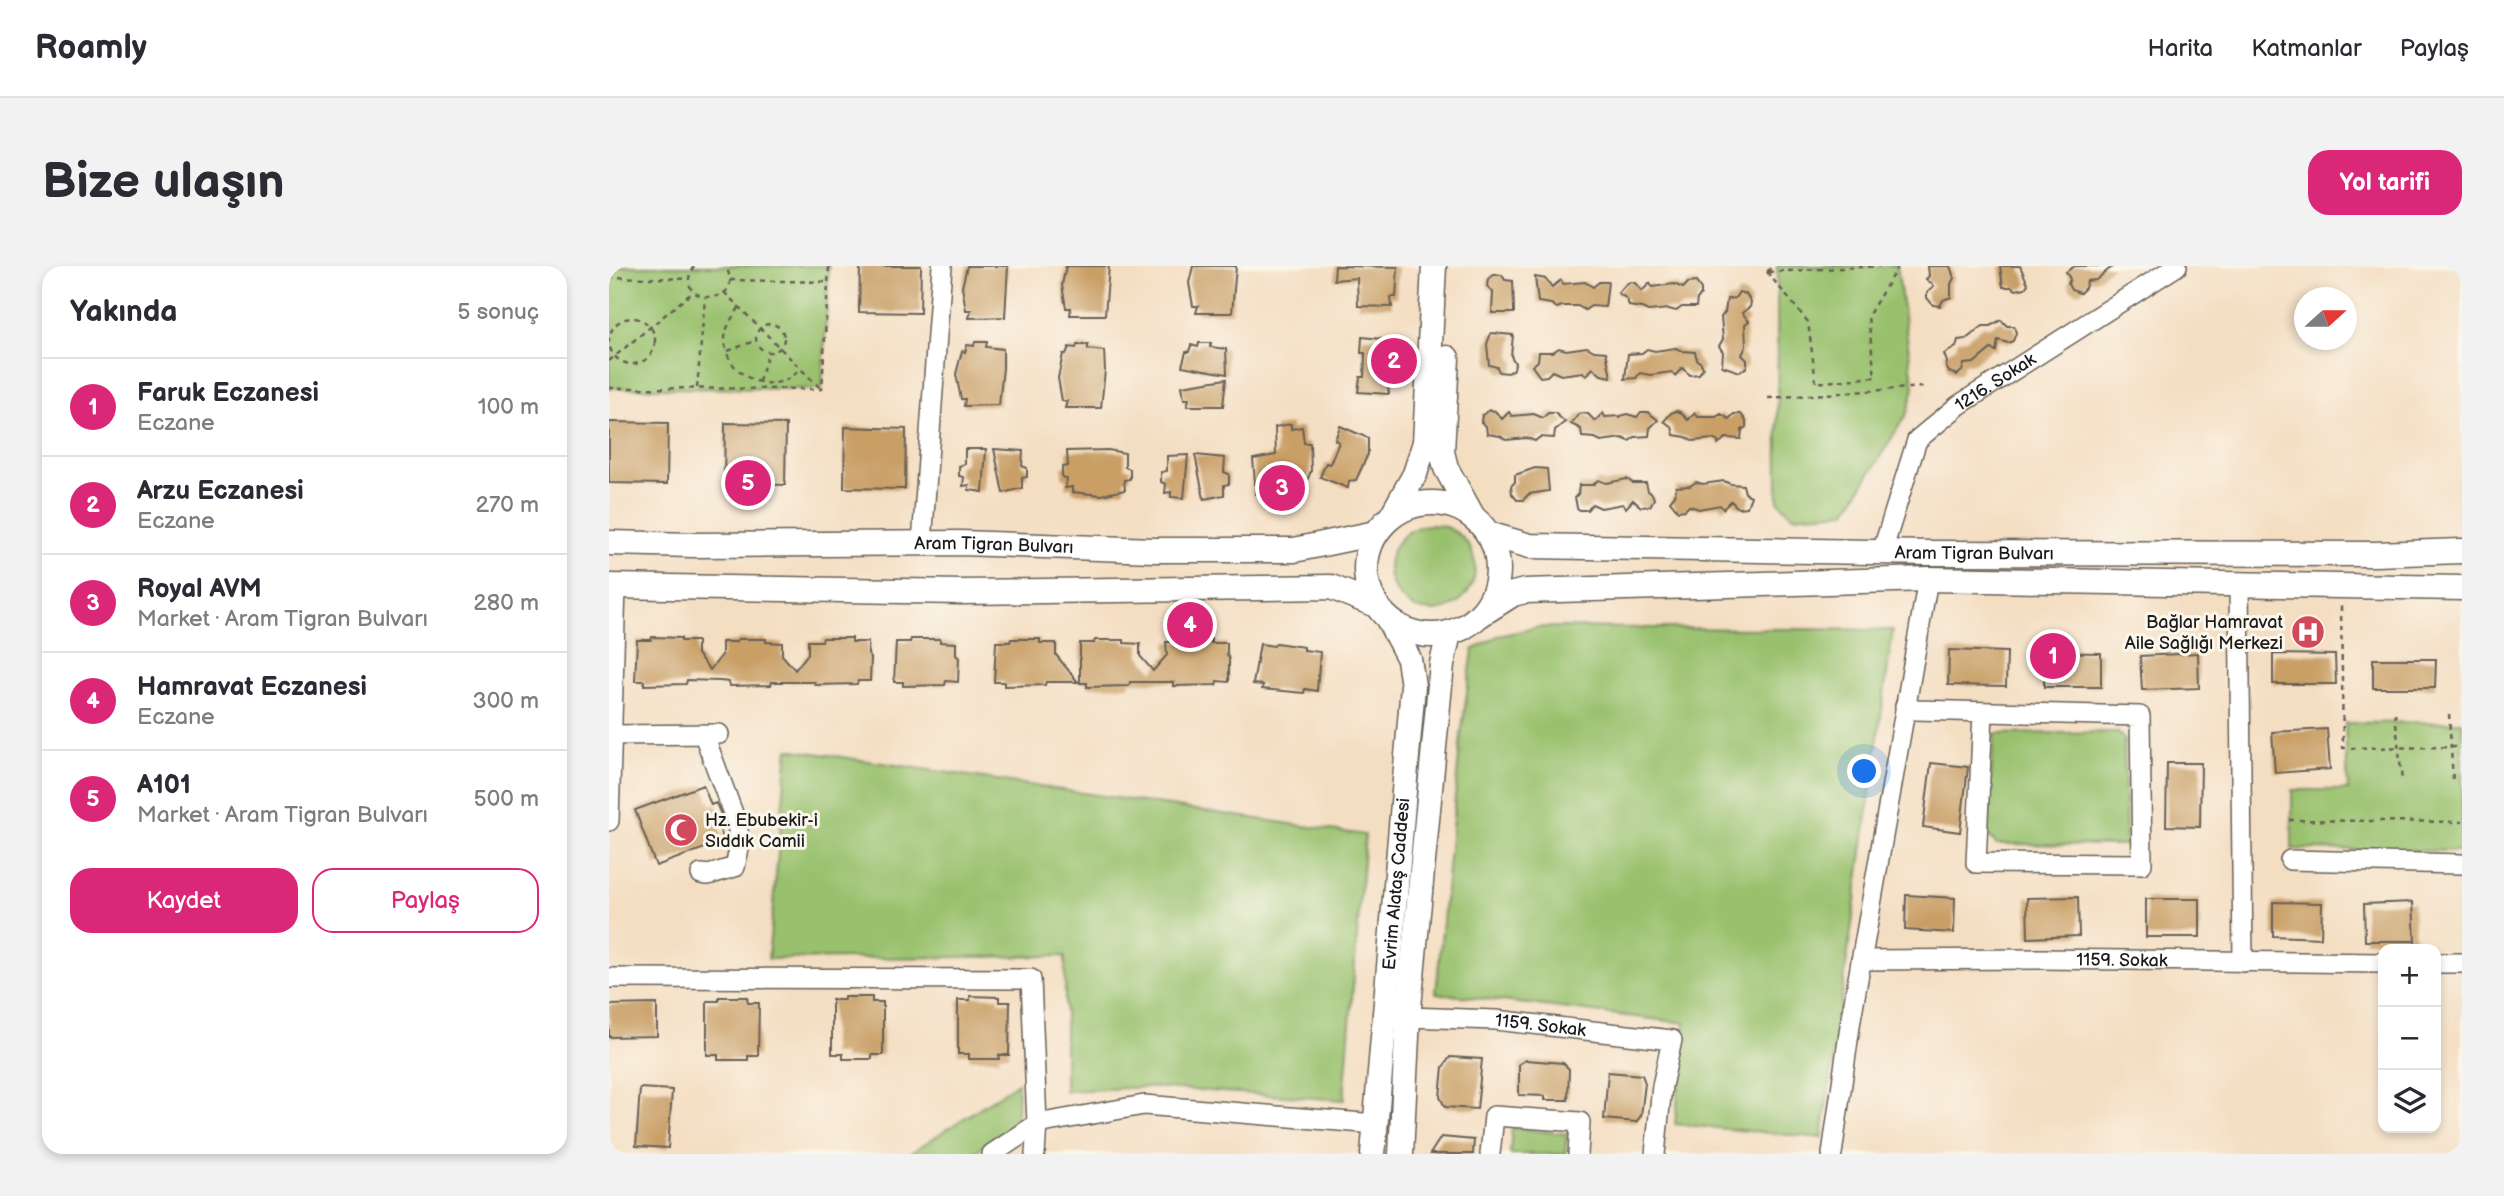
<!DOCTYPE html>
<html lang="tr">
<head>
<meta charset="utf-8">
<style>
  :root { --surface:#fff; --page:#f2f2f3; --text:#2b2b33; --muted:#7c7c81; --line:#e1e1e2; --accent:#db2777 }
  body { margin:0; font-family:"Balsamiq Sans",sans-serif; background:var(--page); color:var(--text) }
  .controls { position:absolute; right:21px; bottom:21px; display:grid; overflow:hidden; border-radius:14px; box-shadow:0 4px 10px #0003 }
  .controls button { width:63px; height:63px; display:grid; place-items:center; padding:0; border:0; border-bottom:2px solid var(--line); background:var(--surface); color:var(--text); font:35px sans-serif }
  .compass { position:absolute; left:1685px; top:21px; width:63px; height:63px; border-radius:50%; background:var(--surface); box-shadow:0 4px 10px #0003; rotate:69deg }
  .you { position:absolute; left:1256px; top:506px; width:24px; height:24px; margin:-18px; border:5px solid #fff; border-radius:50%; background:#1a73e8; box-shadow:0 0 0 10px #1a73e833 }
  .badge { display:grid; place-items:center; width:46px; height:46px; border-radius:50%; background:var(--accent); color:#fff; font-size:23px; font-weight:700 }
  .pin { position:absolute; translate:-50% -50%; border:4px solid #fff; box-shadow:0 2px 7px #0006 }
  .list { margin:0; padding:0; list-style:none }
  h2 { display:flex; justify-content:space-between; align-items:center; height:91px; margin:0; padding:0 28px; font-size:30px }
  h2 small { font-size:23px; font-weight:400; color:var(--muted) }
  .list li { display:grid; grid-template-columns:46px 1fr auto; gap:21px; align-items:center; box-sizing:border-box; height:98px; padding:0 28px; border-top:2px solid var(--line) }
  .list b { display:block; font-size:26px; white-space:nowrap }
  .list p { margin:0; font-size:23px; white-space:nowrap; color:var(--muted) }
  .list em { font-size:23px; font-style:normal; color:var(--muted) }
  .actions { display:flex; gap:14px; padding:21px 28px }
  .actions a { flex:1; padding:16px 0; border:2px solid var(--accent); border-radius:21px; text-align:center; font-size:24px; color:var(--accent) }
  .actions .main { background:var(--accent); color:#fff }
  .icon { flex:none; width:38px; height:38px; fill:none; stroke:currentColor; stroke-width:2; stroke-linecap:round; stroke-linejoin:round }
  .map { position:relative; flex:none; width:1853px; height:888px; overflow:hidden; border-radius:21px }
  header { display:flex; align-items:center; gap:42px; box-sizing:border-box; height:98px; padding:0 35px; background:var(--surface); border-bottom:2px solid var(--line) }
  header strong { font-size:33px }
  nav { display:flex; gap:38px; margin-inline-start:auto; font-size:24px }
  .intro { display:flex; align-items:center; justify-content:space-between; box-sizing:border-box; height:168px; padding:0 42px }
  h1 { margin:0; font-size:49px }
  .button { padding:18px 32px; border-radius:21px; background:var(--accent); color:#fff; font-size:24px; font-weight:700 }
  main { display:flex; gap:42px; padding:0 42px }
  aside { flex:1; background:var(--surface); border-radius:21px; box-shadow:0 4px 10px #0003 }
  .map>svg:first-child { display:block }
</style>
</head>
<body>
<header>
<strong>Roamly</strong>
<nav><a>Harita</a><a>Katmanlar</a><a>Paylaş</a></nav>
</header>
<div class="intro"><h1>Bize ulaşın</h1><a class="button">Yol tarifi</a></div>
<main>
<aside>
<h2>Yakında<small>5 sonuç</small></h2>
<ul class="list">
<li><span class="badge">1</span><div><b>Faruk Eczanesi</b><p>Eczane</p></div><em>100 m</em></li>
<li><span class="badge">2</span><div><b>Arzu Eczanesi</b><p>Eczane</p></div><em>270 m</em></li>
<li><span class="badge">3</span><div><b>Royal AVM</b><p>Market · Aram Tigran Bulvarı</p></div><em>280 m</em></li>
<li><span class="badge">4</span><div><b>Hamravat Eczanesi</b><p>Eczane</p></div><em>300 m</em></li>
<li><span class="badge">5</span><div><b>A101</b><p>Market · Aram Tigran Bulvarı</p></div><em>500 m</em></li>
</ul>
<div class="actions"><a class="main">Kaydet</a><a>Paylaş</a></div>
</aside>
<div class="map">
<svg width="1853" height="888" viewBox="0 0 1853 888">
  <rect width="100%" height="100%" fill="#fbf7ec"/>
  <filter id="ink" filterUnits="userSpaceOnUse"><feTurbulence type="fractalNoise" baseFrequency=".0143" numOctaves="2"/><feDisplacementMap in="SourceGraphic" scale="14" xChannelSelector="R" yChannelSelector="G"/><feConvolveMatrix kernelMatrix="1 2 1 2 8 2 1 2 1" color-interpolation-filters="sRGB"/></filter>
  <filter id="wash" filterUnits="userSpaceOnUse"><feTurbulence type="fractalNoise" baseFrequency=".00686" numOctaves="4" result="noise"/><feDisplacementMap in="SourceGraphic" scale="28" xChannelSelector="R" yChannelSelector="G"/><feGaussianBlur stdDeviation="1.57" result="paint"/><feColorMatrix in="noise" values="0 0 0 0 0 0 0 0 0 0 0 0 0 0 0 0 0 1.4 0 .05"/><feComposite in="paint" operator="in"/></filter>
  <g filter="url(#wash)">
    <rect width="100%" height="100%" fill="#f4dec2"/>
    <g fill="#99c16d" stroke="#5a6e44" stroke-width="2">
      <path d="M0 0H220L213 123 0 122Z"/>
      <path d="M1168 0H1288L1305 122 1298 147 1237 246 1184 250 1169 235Z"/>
      <circle cx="823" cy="302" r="43"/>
      <path d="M930 361 1284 364 1213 872 1066 858 1076 757 827 727 852 469 864 384 889 370Z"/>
      <path d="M1853 456V585L1683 583V524H1739L1736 457Z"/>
      <path d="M1508 466 1515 473 1517 579 1387 578 1378 567 1385 468Z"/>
      <path d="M179 483 756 569 735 834 540 821 456 825V690L159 693Z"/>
      <path d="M409 817 408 852 402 861 367 885 363 888H300Z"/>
      <path d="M903 862 958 868 956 888H901Z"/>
    </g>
    <g id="blocks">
      <g fill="#c99f66">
        <path d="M251 0H312L311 47 250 46Z"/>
        <path d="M358 0H399L396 51 360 52 362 44H357L353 21Z"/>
        <path d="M457 0H500L496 49H461L462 42H457L453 19Z"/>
        <path d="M584 0H627L623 47H587L589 40H584L580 17Z"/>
        <path d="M726 0 789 1 787 31H782L783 41 749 40 748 12 725 14Z"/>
        <path d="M1319 0H1341L1345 12 1342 18V31L1334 34 1331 40 1324 39 1318 32V27L1325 20 1317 13 1320 10Z"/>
        <path d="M1391 0H1411L1419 18 1416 22 1407 24 1403 21H1394Z"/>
        <path d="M1466 0H1504L1487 14 1478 15 1476 22 1471 27 1462 24 1459 18 1461 13 1457 6Z"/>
        <path d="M885 9H893L896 14 904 15 905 47H883L884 26 878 20 879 13Z"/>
        <path d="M926 11 937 13 943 21 952 14 954 18 976 16 984 21 990 16H999L996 41 982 40 976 44 969 40H953L948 42 942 38 929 36Z"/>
        <path d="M1021 16 1026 17 1033 25 1041 17 1043 21 1065 18 1074 22 1079 17 1087 16 1092 23V29L1088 33 1087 41H1073L1067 45 1060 43 1039 45 1033 42 1020 40 1018 33 1009 27 1017 18Z"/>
        <path d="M1130 26 1137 28 1142 36 1141 41 1133 47 1140 55 1136 58 1137 80 1133 89 1138 94V101L1131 106 1113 100 1114 86 1110 80 1114 73 1112 51 1116 46 1118 33 1126 32Z"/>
        <path d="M1392 54 1398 60H1405L1407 67 1404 75 1399 77 1389 74 1387 85 1382 83 1365 97 1355 98 1353 105 1348 109 1340 106 1337 101 1338 96 1335 88 1347 81 1349 74 1357 73 1374 60H1381Z"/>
        <path d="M882 67 904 69 902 90 906 97 905 103 899 107 890 106 888 101 880 99 878 78Z"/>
        <path d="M753 71 783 74 788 89 785 118 779 121 780 128 749 126 751 111H755L756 87H752Z"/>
        <path d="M366 76H378L377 81 394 83V102L390 139 355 140 356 133H352L347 108 353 85 356 86 358 79 365 80Z"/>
        <path d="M590 77H602L601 81 617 83 618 108 573 100 577 86H580L582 79 589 81Z"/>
        <path d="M468 79H479V83L495 85 496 104 492 142H456L458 135H453L449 112 454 88H457L460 81 467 82Z"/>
        <path d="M978 81 985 85 997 86 1002 111 992 109 984 102 977 110 974 106 952 109 943 105 938 110 931 111 923 100 929 95 930 86H944L950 82 957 84Z"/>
        <path d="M1067 82 1073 85 1086 86 1088 94 1092 97 1094 102 1090 108 1081 109 1073 102 1066 110 1063 106 1041 109 1031 107 1027 112 1016 113 1019 88 1033 87 1038 83 1046 85Z"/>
        <path d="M617 113 614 140H578L580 133H575L573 120Z"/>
        <path d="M881 144 886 145 893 153 900 146 903 150 925 148 934 152 939 147H946L956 156 946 164 945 172 931 171 926 175 918 172 897 174 891 170 878 168 877 160 872 156 873 149Z"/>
        <path d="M1067 145 1071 146 1079 154 1086 147 1089 151H1107L1112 148 1120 153 1125 148H1132L1137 155V161L1133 164 1132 173 1117 172 1109 178V176L1104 173 1083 175 1077 171 1065 169 1063 161 1055 155 1062 147Z"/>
        <path d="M1032 146H1039L1049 154 1041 162 1040 170 1026 171 1020 175 1013 172 992 175 986 172 973 171 972 163 962 158 970 148 974 147 979 148 986 155 994 147 996 151 1011 150V153V150L1018 148 1028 151Z"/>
        <path d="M0 156 59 157 58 218 0 217Z"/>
        <path d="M116 157 177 158 176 219 115 217Z"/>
        <path d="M682 158V163L693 161 695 177H701L702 205 696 219 689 220 688 225 657 229 656 225 647 228 644 193 667 189 666 161Z"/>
        <path d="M731 160 759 172V188L747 214 740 215 739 222 711 211 717 197 721 198 730 176 726 174Z"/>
        <path d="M236 161 297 163 296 223 235 222Z"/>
        <path d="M356 183H377L374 226 360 224V219L354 220 355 211 350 210V200L356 198Z"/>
        <path d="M385 183 414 185 413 200 418 202V211L413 212V222L394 227Z"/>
        <path d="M499 184 516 187V201L521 203V213L515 214 516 224 492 229 463 226V221L456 222 458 213 453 211V201L459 200 458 185Z"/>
        <path d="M579 189 575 232 562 231V226L556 227 557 218 552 216V206L558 205V190Z"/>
        <path d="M586 189 616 192 615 206 620 208V218L615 219V229L595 233Z"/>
        <path d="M926 202 938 203 940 225 920 228 914 234H908L903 228 902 220 906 216V209Z"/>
        <path d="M1018 213 1024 217H1037L1039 225 1043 228 1045 233 1041 240 1032 241 1024 234 1017 242 1014 238 992 242 983 238 978 244H971L968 242 966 231 969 228 970 219H984L989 214 997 217Z"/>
        <path d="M1115 215 1121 218 1134 219 1136 227 1142 230 1138 241 1129 242 1122 235 1114 243 1111 239 1090 243 1080 240 1076 244 1069 245 1061 235 1066 229 1067 221 1081 220 1087 216 1094 218Z"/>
        <path d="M43 371 72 372V375H88V388L101 404 113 389V376H127L129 373H157V376L173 377V389L186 404 199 388V375H213L214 372H243V376H259V388L262 392 261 415H249L248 418 206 419V416H163L162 419 121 420 120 416 111 415 78 414 77 418 35 419V415H26L28 374H42Z"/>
        <path d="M302 373H331V376L347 377V389L350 392 349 416 337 415 336 419 294 420V416H285L287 376H301Z"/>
        <path d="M402 373H431V377H447V389L469 416H437L436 419 395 420V416H385L387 376H401Z"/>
        <path d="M573 373H602V377H618V389L620 392V416L608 415 607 419 565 420V416H521L520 420 478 421V417H471V377H485L486 374H515V377L531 378V390L544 405 558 389 557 376H572Z"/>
        <path d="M667 377 695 381V384L711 386 708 425 696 423 695 427 653 423 654 419 644 418 651 378 665 380Z"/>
        <path d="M1340 384 1398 386 1397 420 1339 419Z"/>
        <path d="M1435 386 1492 387V421H1435Z"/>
        <path d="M1589 387 1590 422 1533 424 1531 390Z"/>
        <path d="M1664 388 1726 389 1727 418H1664Z"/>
        <path d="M1764 393H1827L1826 422H1764Z"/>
        <path d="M1718 463 1721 503 1666 507 1663 466Z"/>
        <path d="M1322 497 1359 501 1351 566 1314 561Z"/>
        <path d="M1558 497H1592L1591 561 1557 560Z"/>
        <path d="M94 519 102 539 107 537 113 551 107 553 115 575 47 600 26 544Z"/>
        <path d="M1297 629 1346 632 1345 667 1296 664Z"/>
        <path d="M1469 631 1470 670 1419 672 1418 632Z"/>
        <rect x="1537" y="633" width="54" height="38"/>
        <path d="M1664 636 1713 637 1712 672 1664 670Z"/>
        <path d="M1804 636 1806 675H1756L1755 638Z"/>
        <path d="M361 730 390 731V736H401L400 789H390V793H360V788H349V734H361Z"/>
        <path d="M110 731H138L139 737H150L149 790H139V794H109V789H98V735H110Z"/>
        <path d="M235 731H263V736H274V789H263V793H234V788H223V734H235Z"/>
        <path d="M48 738V770L0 771V739Z"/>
        <path d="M841 791 873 793 868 843 836 841 831 831 834 801Z"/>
        <path d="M917 794 954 797 960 803 959 834H936V830L910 829V798Z"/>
        <path d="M999 806 1033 809 1036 817 1032 850 1027 856 995 853Z"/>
        <path d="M31 822 63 824 59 882 27 880Z"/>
        <path d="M832 871 865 874 864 888H821Z"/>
      </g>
    </g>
  </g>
  <g filter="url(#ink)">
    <use href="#blocks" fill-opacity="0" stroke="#686056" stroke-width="2"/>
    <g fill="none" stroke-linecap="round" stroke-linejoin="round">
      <g stroke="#686056" stroke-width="22">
        <g id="minor">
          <path d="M313 277 333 0"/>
          <path id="s1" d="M1273 286 1308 174 1350 139 1568 0"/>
          <path d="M1630 318 1634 696"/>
          <path d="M1296 440 1307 444 1531 450 1533 598 1367 597 1374 447"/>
          <path d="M0 469 110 468"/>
          <path d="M0 555 7 320"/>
          <path d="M1681 594 1853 598"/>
          <path d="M92 608 99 609 126 601 131 578 128 558 95 469"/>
          <path id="s2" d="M1252 694 1431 693 1774 697"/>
          <path d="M1827 697H1853"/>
          <path d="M0 712 422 713 428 858 426 888"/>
          <path id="s3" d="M799 751 887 754 1063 774 1053 820 1046 888"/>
          <path d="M383 888 428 858 535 839 767 858"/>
          <path d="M881 888 885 850 971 856 969 888"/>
          <path d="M1223 888 1242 753 1319 313"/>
        </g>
      </g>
      <g stroke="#686056" stroke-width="27">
        <g id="major">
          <path d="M838 92 833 186 837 202 864 251"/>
          <circle cx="823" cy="303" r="66"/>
          <path d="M782 251 806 208 816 176 825 0"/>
          <path id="s4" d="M879 268 921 280 1321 287 1766 288 1853 285"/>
          <path id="s5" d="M0 277 85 279 352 277 545 284H685L767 267"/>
          <path d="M0 320 353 326 722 321 767 339"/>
          <path d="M871 349 904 328 916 325 1319 313 1853 322"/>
          <path id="s6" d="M764 888 804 420 800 393 779 353"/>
          <path d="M792 888 799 751 833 398 840 367 853 362"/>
        </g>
      </g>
      <g stroke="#686056" stroke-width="2.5" stroke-dasharray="5 5" stroke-linecap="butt">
        <path d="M85 0C59 41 142 42 116 0"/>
        <path d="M1158 6 1199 56 1207 117 1266 111 1259 50 1289 0"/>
        <path d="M1158 6 1164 0"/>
        <path d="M1159 6 1271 0"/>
        <path d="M0 11 80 13"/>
        <path d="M121 14 219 16"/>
        <path d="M115 26 212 123"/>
        <path d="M130 42C125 49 119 57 117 66 109 100 149 128 179 113 183 111 188 106 192 103"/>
        <circle cx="23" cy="75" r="23"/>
        <circle cx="161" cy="72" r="14"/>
        <path d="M119 85 148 74"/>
        <path d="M0 95 85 25"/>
        <path d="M150 115 160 85"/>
        <path d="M0 122 213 123 220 0"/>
        <path d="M88 122 96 32"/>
        <path d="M1159 132 1315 121"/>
        <path d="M1732 340 1734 482 1853 481"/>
        <path d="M1786 447 1793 515"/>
        <path d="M1840 448 1844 516"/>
        <path d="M1680 554 1853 556"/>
      </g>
      <use href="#minor" stroke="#fff" stroke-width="19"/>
      <use href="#major" stroke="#fff" stroke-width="24"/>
    </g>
  </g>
  <defs>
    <g id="hospital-disc" transform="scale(1.75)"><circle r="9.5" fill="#d1495b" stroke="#fbf7ec"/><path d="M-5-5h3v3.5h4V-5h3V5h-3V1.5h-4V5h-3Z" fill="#fff"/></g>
    <g id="mosque-disc" transform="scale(1.75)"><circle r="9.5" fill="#d1495b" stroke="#fbf7ec"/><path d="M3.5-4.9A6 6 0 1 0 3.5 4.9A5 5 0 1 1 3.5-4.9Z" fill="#fff"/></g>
  </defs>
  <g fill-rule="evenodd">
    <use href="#hospital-disc" x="1699" y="366"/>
    <use href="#mosque-disc" x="72" y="564"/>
  </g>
  <g text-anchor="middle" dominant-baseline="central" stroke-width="6" stroke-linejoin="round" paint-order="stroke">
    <g font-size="18" fill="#1c1c1c" stroke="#fbf7ec">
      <text stroke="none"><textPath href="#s1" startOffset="215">1216. Sokak</textPath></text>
      <text stroke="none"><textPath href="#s5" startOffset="385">Aram Tigran Bulvarı</textPath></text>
      <text stroke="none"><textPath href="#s4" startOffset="488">Aram Tigran Bulvarı</textPath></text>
      <text stroke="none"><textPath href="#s6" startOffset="271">Evrim Alataş Caddesi</textPath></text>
      <text stroke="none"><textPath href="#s2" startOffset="261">1159. Sokak</textPath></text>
      <text stroke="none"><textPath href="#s3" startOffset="133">1159. Sokak</textPath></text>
    </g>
    <g font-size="18" fill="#1c1c1c" stroke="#fbf7ec" text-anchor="end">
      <text x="1674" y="356">Bağlar Hamravat<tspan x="1674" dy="21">Aile Sağlığı Merkezi</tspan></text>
      <text x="96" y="554" text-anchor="start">Hz. Ebubekir-i<tspan x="96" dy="21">Sıddık Camii</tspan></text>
    </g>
  </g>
</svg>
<div class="controls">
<button>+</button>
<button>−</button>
<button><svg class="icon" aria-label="layers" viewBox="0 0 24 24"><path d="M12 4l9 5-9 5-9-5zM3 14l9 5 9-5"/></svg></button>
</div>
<svg class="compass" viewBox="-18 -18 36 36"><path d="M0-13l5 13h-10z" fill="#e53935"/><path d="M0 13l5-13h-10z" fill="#7c7c81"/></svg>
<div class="you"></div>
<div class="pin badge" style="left:1444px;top:390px">1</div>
<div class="pin badge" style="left:785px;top:95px">2</div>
<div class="pin badge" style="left:673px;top:222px">3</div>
<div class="pin badge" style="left:581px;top:359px">4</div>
<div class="pin badge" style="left:139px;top:217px">5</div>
</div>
</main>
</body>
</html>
